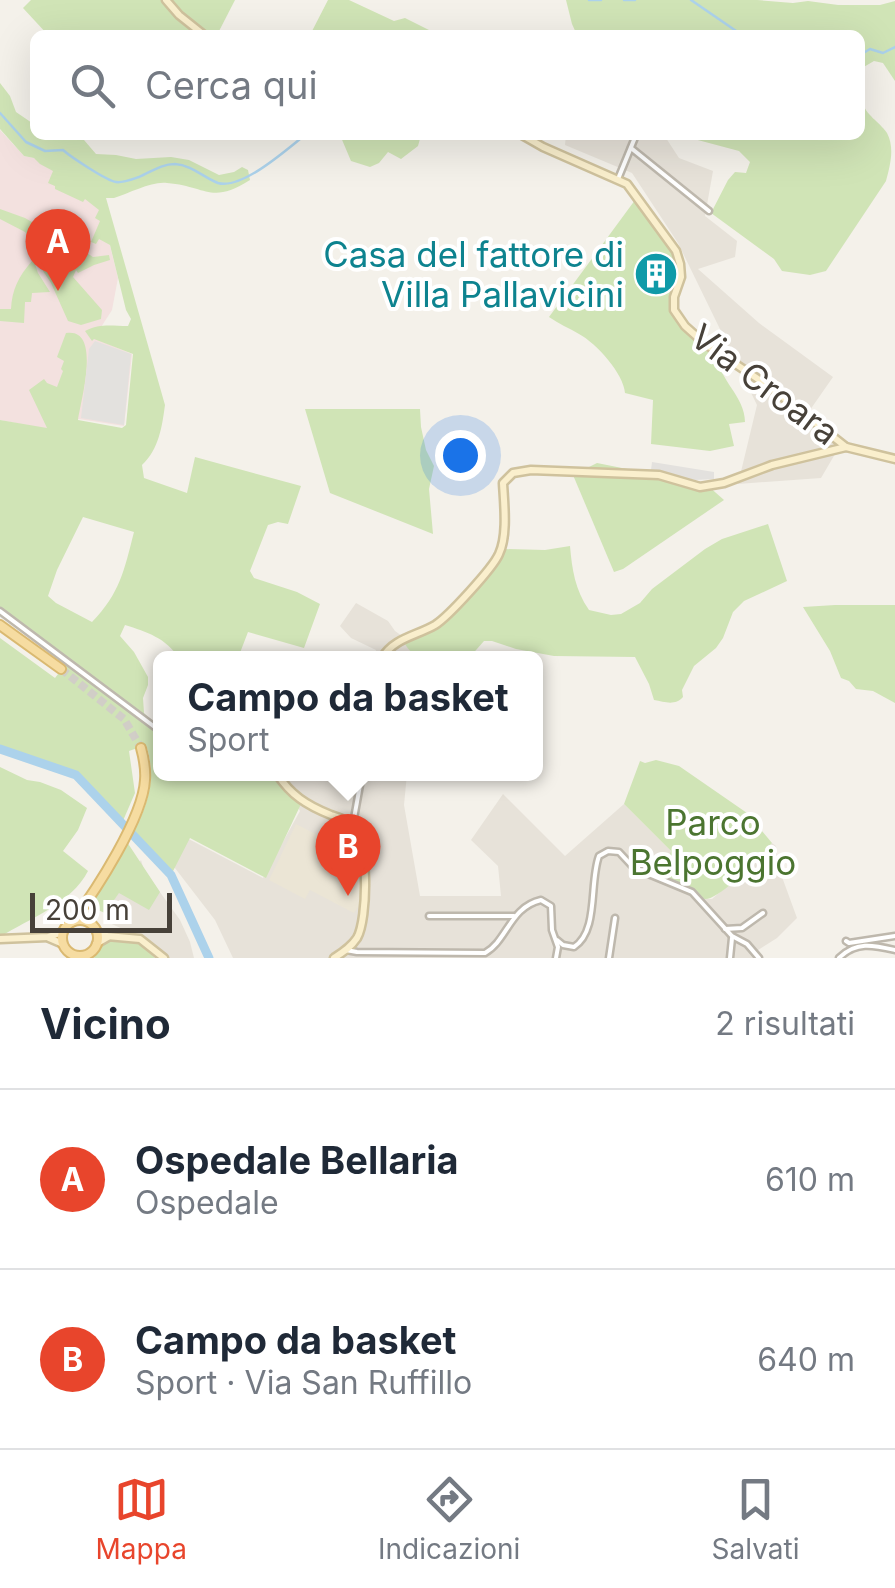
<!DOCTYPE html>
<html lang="it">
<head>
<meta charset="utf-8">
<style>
  :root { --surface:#fff; --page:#f6f6f7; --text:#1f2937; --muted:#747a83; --line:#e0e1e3; --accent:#e8452c }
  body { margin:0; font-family:Inter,sans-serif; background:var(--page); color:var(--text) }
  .scale { position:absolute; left:30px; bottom:25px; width:142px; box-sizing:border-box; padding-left:10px; border:5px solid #474139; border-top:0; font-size:28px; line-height:35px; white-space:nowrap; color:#474139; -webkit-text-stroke:8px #fff; paint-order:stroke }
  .you { position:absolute; left:460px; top:455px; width:35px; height:35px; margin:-25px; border:8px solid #fff; border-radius:50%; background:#1a73e8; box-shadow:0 0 0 15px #1a73e833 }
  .badge { display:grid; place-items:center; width:65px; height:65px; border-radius:50%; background:var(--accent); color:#fff; font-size:32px; font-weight:700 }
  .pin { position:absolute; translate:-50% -82px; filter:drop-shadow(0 2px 5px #0008) }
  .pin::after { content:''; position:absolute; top:52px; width:35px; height:30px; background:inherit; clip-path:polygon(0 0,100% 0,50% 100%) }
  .popup { position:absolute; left:153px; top:651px; width:390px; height:130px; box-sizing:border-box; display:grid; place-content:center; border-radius:15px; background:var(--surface); filter:drop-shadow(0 2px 8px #0005); font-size:32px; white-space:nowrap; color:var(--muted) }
  .popup b { font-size:38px; color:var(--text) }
  .popup::after { content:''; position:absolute; left:50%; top:100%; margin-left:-20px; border:20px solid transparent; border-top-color:var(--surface) }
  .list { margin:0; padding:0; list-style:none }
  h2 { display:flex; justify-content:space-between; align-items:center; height:130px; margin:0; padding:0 40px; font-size:42px }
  h2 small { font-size:32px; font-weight:400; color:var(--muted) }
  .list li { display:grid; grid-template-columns:65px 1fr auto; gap:30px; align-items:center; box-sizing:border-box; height:180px; padding:0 40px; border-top:2px solid var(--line) }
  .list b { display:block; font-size:38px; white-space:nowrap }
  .list p { margin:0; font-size:32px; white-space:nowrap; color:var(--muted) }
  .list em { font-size:32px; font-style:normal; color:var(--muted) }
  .icon { flex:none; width:55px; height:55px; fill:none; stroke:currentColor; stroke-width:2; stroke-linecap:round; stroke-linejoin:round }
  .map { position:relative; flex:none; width:895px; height:958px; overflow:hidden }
  .search { position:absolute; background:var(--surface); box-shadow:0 10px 40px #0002; left:30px; right:30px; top:30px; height:110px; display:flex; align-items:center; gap:25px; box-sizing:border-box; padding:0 35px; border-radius:15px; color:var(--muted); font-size:38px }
  .sheet { height:490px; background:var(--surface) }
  nav { display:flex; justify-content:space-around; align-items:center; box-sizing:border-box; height:140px; border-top:2px solid var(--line); background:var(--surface); font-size:28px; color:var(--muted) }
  nav a { display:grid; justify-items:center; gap:5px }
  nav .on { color:var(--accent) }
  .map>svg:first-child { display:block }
</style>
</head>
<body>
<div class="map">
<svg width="895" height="958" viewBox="0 0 895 958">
  <rect width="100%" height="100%" fill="#f4f1ea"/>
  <g fill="#e7e2d9">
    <path d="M566 135H664L679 158 713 171 705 216 737 241 735 257 698 269 759 323 833 377 810 410 838 449 821 478 738 484 757 405 678 243 632 173 565 145Z"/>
    <path d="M356 603 388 621 395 631 402 636 405 644 421 658H374L376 650 351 638 340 626Z"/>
    <path d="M283 774H407L404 805 420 896H501L498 866 471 840 503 794 565 856 624 804 671 851 690 892 701 899H712L756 861 772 843 776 846 778 866 797 918 777 938 755 952 754 958H233L215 920 168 859 181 835 263 878 300 811 283 779Z"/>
    <path d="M141 860 144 870 180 920 190 942 194 958H155L140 943 124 934 125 930 105 921V913Z"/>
  </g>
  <path fill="#ebe5d5" d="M296 824 331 842 324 861 336 865H359L361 903 354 913 310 890 305 899 269 880Z"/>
  <path fill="#f3e1df" d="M0 130 24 156 39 159 98 197 118 278 112 310 94 338 132 354 124 426 79 419 45 429 0 420Z"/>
  <g fill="#d0e4b6" fill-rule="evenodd">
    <path d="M31 0H235L217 35H48L23 8Z"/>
    <path d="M328 0H349L394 21 405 18 429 30 430 35H310Z"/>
    <path d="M566 0H757L793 3 808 1 838 5H880L895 1V81L883 63 874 61 862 68C861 78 860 90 862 101 866 116 879 121 887 133 895 148 890 166 886 181L826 271 810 275 782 271 774 259 711 213 728 180 735 172 746 173 750 162 739 151 679 135H860V35H577L572 24Z"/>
    <path d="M0 83 10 96 16 112 35 125V135L84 140 96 154 116 155 136 159 171 157 189 160 219 175 234 172 242 167 248 170 250 180C211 205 206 186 167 183 152 181 130 193 114 198H106L165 405C162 427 159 449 142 465L144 478 187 493 195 457 301 486 288 524 278 522 268 525 250 571 254 578 297 592 320 604 304 648 248 632 238 658H179C166 638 147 632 125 625L120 636 134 652 148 677V685L143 698 144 713 160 730V774H273L301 804 266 878 190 838 171 875 132 834C148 807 157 776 146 745L129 751 135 793 122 823 76 775 0 749V638L55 678 68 661 0 611V420L47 428 29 390 44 379 47 383 57 387 63 371 61 369 64 361 57 357 66 333C102 327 81 400 78 420L122 428 126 425 133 354 94 339 92 341 85 331C100 323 112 326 128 326L131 319 126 310 110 245 99 239 96 244 91 242 100 221 95 218 99 210 85 199 83 202 55 189V186L48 183 53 171 40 164 34 158 24 156 0 129ZM83 517 134 532C124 571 120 593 92 622L56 603 48 596 57 570Z"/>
    <path d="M340 135H421L418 146 401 159 388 152 379 163 370 167 351 161Z"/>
    <path d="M638 196C649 214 675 246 681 266 685 279 678 292 678 306 678 322 704 346 717 355 719 381 745 396 745 422L729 424 734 446 710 451 651 444 653 400 625 393C624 374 596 343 579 334 569 328 559 324 549 317Z"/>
    <path d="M0 209 25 218 66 242 67 240 93 257 109 255 110 260 94 265 78 273 76 270 73 277 102 310 101 319 81 325 68 321 51 283 43 271 32 240 25 232 0 219Z"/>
    <path d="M32 261H34L38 273 50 292 32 293 31 302H25L24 323 0 321V309H11C12 290 18 277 32 261Z"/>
    <path d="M305 409H420L421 427 426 450 434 466 429 489 433 534 330 493Z"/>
    <path d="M597 463 707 485 724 500 623 569 614 572 573 475Z"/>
    <path d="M768 524 787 581 744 601 733 612 723 638 716 648 694 666 682 690 683 697C675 706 665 702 654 700L649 684 635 657 554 656 516 649 492 641H484L469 658C443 658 411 668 402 636L443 619 503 549 545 550 570 546C572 569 575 590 589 610L611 615 621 614 640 603 652 589 705 549 722 539Z"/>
    <path d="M835 605H895V703L873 691 856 689 849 681 841 678 830 651 803 607Z"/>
    <path d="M656 760 679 766 747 813 772 843C762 855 720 900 705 899 696 898 672 883 662 879L671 851 624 804 640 761 645 763Z"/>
    <path d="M0 767 27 780 40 782 61 790 87 808 78 830 63 851 88 871C71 904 30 918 0 937Z"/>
    <path d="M127 842 160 892 149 910 119 893 105 913 93 908 95 899Z"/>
    <path d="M124 940 140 943 155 958H94C100 942 107 941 124 940Z"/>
  </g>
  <g fill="#e3e1de">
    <path d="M95 341 131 354 124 425 81 418 89 349Z"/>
    <path d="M652 462 714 472V479L695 480 651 470Z"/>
  </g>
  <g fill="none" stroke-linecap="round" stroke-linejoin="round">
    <g stroke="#acd2eb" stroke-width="2.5">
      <path d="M589 0H601"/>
      <path d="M624 0H635"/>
      <path d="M691 0 742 35"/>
      <path d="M860 55 870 49 883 53 895 47"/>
      <path d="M0 113 26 142 45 151 63 150C71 157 107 181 116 182 123 183 133 179 139 177 151 172 161 164 175 164 192 165 204 178 218 183 242 190 287 149 305 135"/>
    </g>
    <path stroke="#acd2eb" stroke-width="9" d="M0 749 76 775 171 875 209 958"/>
    <path stroke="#d1cec7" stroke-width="8" stroke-dasharray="8 4" stroke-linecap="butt" d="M61 669 124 719 141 748"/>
    <g stroke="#beb8ad" stroke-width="9">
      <g id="street">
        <path d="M631 148 709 211"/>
        <path d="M618 179 636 135"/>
        <path d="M0 611 160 731"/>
        <path d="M353 824 362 774"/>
        <path d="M429 916H514"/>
        <path d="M725 929 742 928 763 913"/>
        <path d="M557 940 563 945 574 947C599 931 589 883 599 856L608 851 619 852 634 868 692 892 732 936 747 944 759 958"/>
        <path d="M846 941 849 943 895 936"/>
        <path d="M346 950 357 952 485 953C507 941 510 907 541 900L551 906 552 930 558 947 556 958"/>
        <path d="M609 958 615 918"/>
        <path d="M730 958 732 938"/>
        <path d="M839 958C856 941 873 945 895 950"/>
      </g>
    </g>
    <g stroke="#cfc29d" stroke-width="11">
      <g id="secondary">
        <path d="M166 0 179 15 204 35"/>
        <path d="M522 135 543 147 627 184 676 251 680 264 681 277 674 297V310L685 326 704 343 770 387 846 447 895 459"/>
        <path d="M382 658C394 638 416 636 435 625 448 617 493 568 499 554 508 535 504 503 503 483L513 473 531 470 659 475 700 487 724 483 772 465 846 447"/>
        <path d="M277 774C291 795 306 805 331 815 337 817 347 820 352 824 369 839 368 919 357 938 351 947 343 952 334 958"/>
        <path d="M291 774H317"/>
        <path d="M97 932 107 936 140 939 164 958"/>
        <path d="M49 938 63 944"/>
        <path d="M0 939 48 937 63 932"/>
        <path d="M96 944 108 937"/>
      </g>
    </g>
    <g stroke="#dab971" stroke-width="12">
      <g id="primary">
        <path d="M0 625 61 669"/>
        <circle cx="80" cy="938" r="18"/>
        <path d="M73 921C96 890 143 818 145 780 146 768 144 759 141 748"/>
      </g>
    </g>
    <use href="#street" stroke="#fff" stroke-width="4"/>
    <use href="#secondary" stroke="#faefcd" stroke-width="6"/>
    <use href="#primary" stroke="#f6dca1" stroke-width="8"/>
  </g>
  <defs>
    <g id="building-disc" transform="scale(2.25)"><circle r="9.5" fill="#0f9aa8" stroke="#fff"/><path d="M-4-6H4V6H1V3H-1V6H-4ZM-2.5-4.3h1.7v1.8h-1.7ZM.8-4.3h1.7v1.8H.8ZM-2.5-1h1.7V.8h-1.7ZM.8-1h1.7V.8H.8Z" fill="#fff"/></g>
  </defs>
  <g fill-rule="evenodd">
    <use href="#building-disc" x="656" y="274"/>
  </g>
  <g text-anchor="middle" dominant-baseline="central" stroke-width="8" stroke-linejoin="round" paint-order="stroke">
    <g font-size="35" fill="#0d838f" stroke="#fff" text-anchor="end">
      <text x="624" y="254">Casa del fattore di<tspan x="624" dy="40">Villa Pallavicini</tspan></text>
    </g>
    <g font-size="35" fill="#474139" stroke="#fff">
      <text transform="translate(765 384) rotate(37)">Via Croara</text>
    </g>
    <g font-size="35" fill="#4b7530" stroke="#fff">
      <text x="713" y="822">Parco<tspan x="713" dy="40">Belpoggio</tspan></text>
    </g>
  </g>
</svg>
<div class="scale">200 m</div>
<div class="you"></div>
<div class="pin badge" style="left:58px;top:291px">A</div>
<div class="pin badge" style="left:348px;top:896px">B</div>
<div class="popup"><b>Campo da basket</b>Sport</div>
<div class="search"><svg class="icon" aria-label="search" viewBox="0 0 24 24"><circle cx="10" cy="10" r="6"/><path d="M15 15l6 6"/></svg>Cerca qui</div>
</div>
<section class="sheet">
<h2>Vicino<small>2 risultati</small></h2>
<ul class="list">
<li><span class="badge">A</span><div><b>Ospedale Bellaria</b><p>Ospedale</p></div><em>610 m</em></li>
<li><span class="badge">B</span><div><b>Campo da basket</b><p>Sport · Via San Ruffillo</p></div><em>640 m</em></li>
</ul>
</section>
<nav>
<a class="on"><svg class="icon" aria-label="map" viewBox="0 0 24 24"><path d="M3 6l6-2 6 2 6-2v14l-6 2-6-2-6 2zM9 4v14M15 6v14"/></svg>Mappa</a>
<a><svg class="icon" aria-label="directions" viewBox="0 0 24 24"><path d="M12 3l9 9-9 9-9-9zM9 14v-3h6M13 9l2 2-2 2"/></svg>Indicazioni</a>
<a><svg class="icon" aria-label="saved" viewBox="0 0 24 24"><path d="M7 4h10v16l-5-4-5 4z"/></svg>Salvati</a>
</nav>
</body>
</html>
